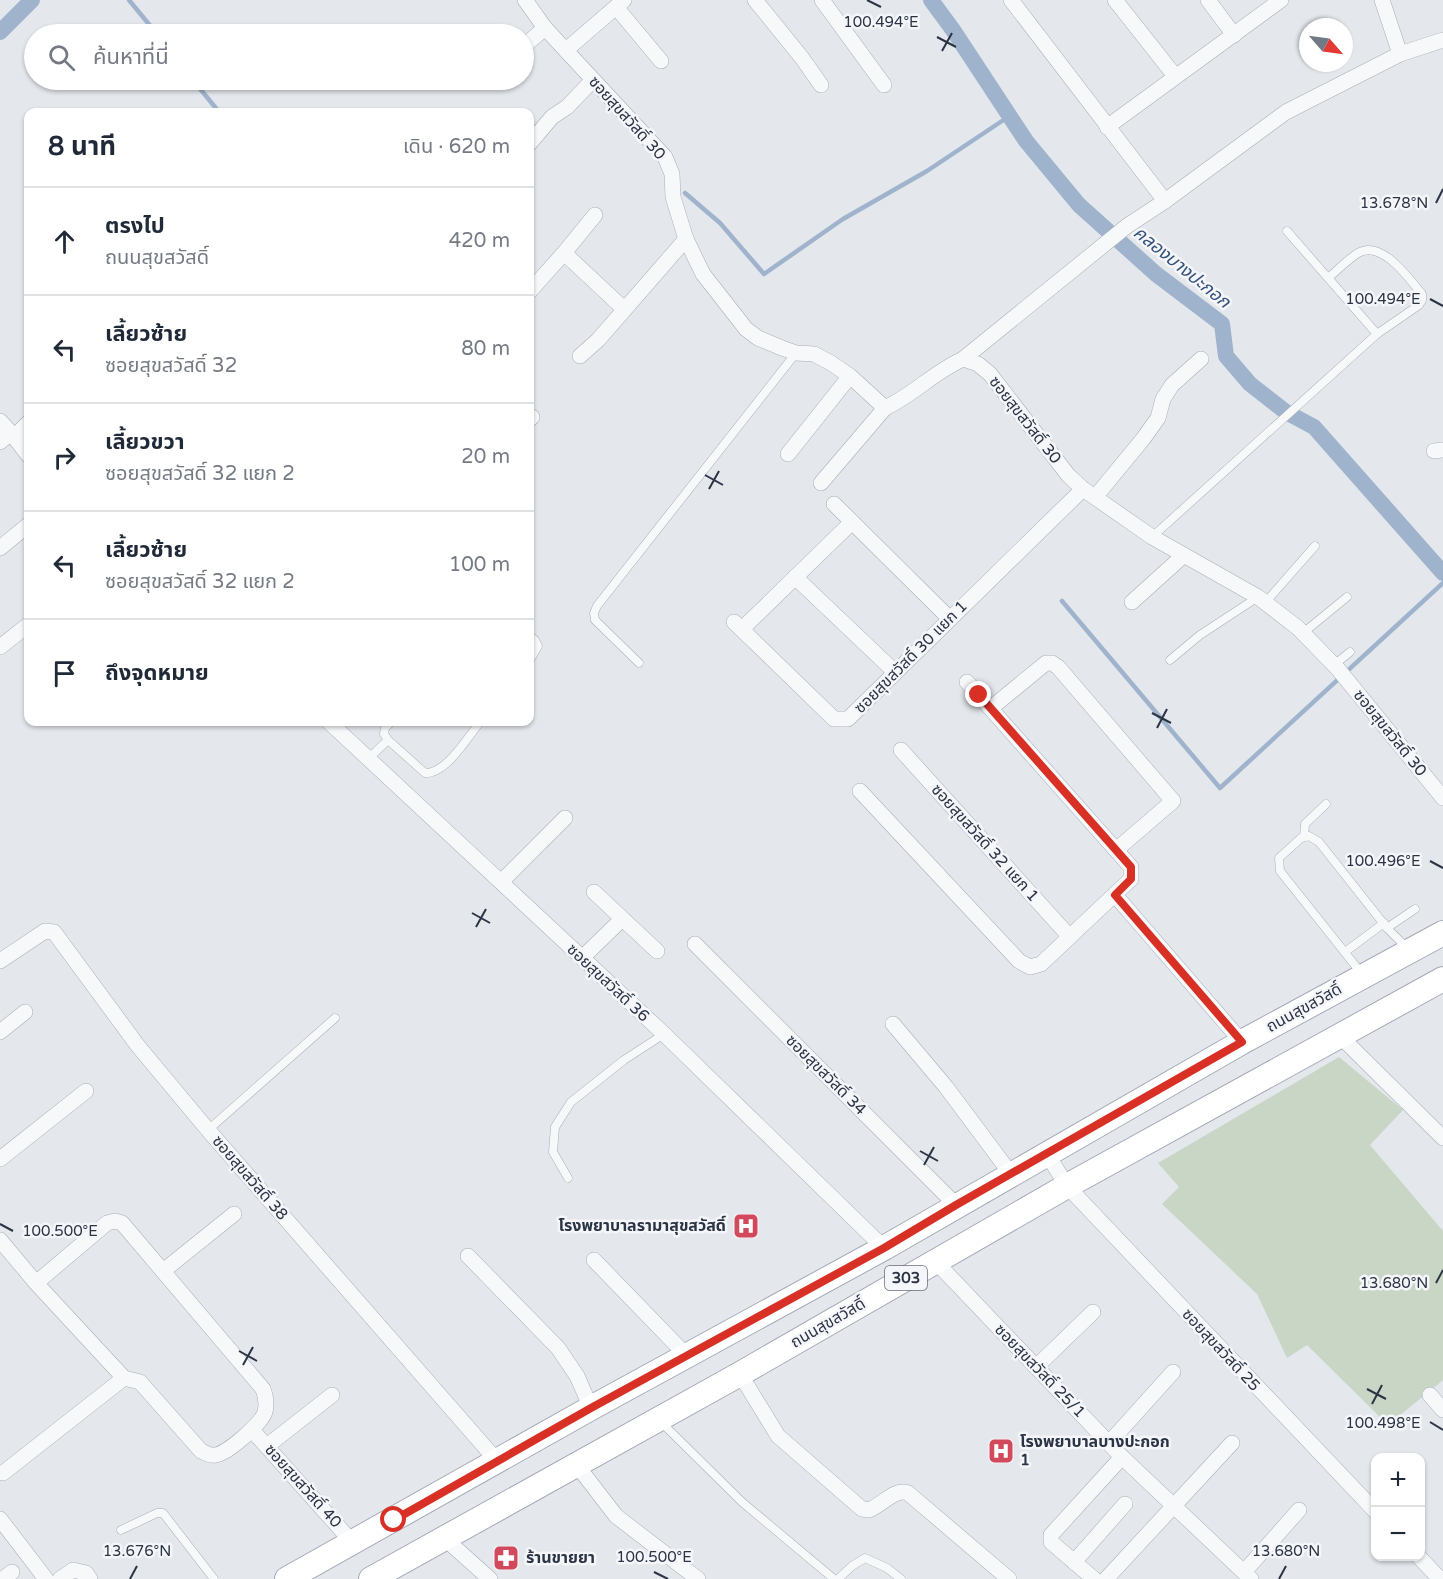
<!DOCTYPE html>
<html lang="th">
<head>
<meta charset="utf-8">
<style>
  :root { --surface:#fff; --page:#f6f6f7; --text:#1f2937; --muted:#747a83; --line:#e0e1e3 }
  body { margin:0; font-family:"Varela Round","Noto Sans Thai",sans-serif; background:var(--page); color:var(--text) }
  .controls { position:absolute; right:18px; bottom:18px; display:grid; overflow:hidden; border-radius:12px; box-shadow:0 2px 4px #0004 }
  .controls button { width:54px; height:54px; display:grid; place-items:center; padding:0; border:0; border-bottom:2px solid var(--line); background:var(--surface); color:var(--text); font:30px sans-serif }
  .compass { position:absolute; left:1299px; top:18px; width:54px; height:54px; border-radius:50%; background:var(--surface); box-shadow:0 2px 4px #0004; rotate:118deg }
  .stop { position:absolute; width:18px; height:18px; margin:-14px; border:4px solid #d93025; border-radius:50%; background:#fff }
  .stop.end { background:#d93025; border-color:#fff; box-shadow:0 2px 6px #0008 }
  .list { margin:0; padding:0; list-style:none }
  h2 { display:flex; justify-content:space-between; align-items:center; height:78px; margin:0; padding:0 24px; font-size:26px }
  h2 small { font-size:20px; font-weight:400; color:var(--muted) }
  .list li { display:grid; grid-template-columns:39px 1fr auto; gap:18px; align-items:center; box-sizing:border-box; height:108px; padding:0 24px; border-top:2px solid var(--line) }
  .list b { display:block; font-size:22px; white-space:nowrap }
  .list p { margin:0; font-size:20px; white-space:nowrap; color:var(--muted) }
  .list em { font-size:20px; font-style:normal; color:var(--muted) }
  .icon { flex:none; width:33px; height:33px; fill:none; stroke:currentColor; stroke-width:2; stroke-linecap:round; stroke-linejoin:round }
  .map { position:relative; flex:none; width:1443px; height:1579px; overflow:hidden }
  .search { position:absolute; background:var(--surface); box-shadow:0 2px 4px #0004; left:24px; top:24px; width:510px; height:66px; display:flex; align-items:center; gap:15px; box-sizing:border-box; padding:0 21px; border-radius:33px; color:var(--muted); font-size:22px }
  .panel { position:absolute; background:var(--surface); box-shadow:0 2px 4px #0004; left:24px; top:108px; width:510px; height:618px; border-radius:12px }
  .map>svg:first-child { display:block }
</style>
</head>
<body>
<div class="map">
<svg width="1443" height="1579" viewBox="0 0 1443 1579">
  <rect width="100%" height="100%" fill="#e4e7ec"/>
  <path fill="#c9d6c5" d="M1339 1057 1403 1110 1370 1145 1443 1231V1380L1388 1425 1307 1345 1287 1358 1257 1294 1162 1204 1179 1187 1158 1163Z"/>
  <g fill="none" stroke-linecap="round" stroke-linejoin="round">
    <g stroke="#9fb4cc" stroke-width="4.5">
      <path d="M129 0 157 34"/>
      <path d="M193 80 219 112"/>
      <path d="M685 193 720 223 764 274 843 219 927 171 1008 117"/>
      <path d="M1062 601 1220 788 1443 583"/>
    </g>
    <g stroke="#9fb4cc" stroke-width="16">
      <path d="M931 0 953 30 1026 141 1079 205 1156 274 1222 324 1226 356 1250 384 1286 412 1314 427 1443 573"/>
      <path d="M0 32 32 0"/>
    </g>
    <g stroke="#a9aeb7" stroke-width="9">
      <g id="lane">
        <path d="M1287 231 1377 334"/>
        <path d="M1152 537 1377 334 1419 305 1422 300V294C1409 279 1382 239 1358 253 1348 259 1338 270 1328 278"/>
        <path d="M1265 603 1315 546"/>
        <path d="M1303 633 1347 597"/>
        <path d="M530 636 535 640 538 646 530 660"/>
        <path d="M1170 660 1200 635 1258 597"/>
        <path d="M639 663 595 620 594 613 597 606 796 353"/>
        <path d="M1334 665 1350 652"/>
        <path d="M388 740 384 734 385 728 391 722"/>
        <path d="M369 758 388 740 425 773C446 774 468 737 480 722"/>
        <path d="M1304 837 1305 824 1326 804"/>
        <path d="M1387 928 1415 909"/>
        <path d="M1345 952 1384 923"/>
        <path d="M1362 974 1280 871 1279 858 1301 838 1309 836 1319 842 1387 928 1407 948"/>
        <path d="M208 1130 335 1018"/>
        <path d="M568 1178 553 1152 555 1127 571 1102 624 1060 664 1034"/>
        <path d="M661 1422 742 1502 834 1579"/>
        <path d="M121 1530 157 1513H163L214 1579"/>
        <path d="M838 1579 852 1566 865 1558 887 1568 901 1579"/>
      </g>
    </g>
    <g stroke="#a9aeb7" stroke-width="16">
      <g id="street">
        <path d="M525 0 545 28 665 157 672 174 673 197 686 239 703 274 746 329 758 338 782 348 796 353 814 354 831 363 850 376 885 408C913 395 934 372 963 359L978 364 990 374 1068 475 1083 489 1152 537 1258 597 1298 628 1338 669 1443 798"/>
        <path d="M755 0 802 58 821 85"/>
        <path d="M822 0 884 85"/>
        <path d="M1011 0 1165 201"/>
        <path d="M1115 0 1175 76"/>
        <path d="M1208 0 1234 35"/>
        <path d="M1382 0 1400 54"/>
        <path d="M616 7 661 61"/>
        <path d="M524 46 545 28"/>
        <path d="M566 50 624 0"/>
        <path d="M1107 127 1281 0"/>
        <path d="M530 143 552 117 567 107 593 80"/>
        <path d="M595 215 564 253 624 309"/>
        <path d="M530 291 564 253"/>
        <path d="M580 356 598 340 686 239"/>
        <path d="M963 359 1127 226 1165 201 1286 112 1400 54 1443 40"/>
        <path d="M530 419 532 417"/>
        <path d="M0 421 11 433 0 442"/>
        <path d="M11 433 28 455"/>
        <path d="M14 437 28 423"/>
        <path d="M1434 451 1443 450"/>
        <path d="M788 454 850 376"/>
        <path d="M821 483 885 408"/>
        <path d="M1096 496 1143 439 1158 418 1163 399 1172 385 1201 359"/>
        <path d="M834 504 949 618"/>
        <path d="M0 548 28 525"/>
        <path d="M795 577 895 672"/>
        <path d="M1132 602 1184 555"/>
        <path d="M734 622 834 719H848L1083 489"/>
        <path d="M742 629 852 522"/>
        <path d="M0 647 28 625"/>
        <path d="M991 708 1046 663H1052L1058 667 1173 801 1116 850"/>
        <path d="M329 722 664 1034 884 1248"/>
        <path d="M901 750 1069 936"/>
        <path d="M860 791 1019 961 1030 967 1041 964 1131 879V867L967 682"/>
        <path d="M501 882 565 818"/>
        <path d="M594 892 657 951"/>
        <path d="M1115 895 1242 1042"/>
        <path d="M695 944 956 1205"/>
        <path d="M582 958 622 919"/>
        <path d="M0 961 45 931 54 932 138 1046 208 1130 498 1462"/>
        <path d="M893 1024 946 1087 1011 1174"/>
        <path d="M0 1032 25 1012"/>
        <path d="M1339 1035 1443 1138"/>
        <path d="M1047 1154 1067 1186 1376 1512"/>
        <path d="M0 1159 86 1091"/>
        <path d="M0 1240 36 1283 124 1378 140 1382 201 1451C206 1453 209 1456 215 1455 227 1454 261 1424 265 1412 267 1404 266 1397 263 1389L122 1223 115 1221 107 1223 36 1283"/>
        <path d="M468 1256 558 1348 577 1376 591 1408"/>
        <path d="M594 1260 687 1356"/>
        <path d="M935 1261 1122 1457 1251 1579"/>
        <path d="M163 1271 234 1214"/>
        <path d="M1036 1367 1093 1312"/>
        <path d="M740 1374 778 1436 862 1509 869 1510C882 1505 895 1488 908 1493L1009 1579"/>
        <path d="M1430 1395 1443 1410"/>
        <path d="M252 1430 353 1543"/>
        <path d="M1109 1443 1173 1372"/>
        <path d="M267 1446 332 1395"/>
        <path d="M576 1464 616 1516 698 1579"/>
        <path d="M3 1473 124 1378"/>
        <path d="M0 1519 46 1579"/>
        <path d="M443 1537 490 1579"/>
        <path d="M1418 1556 1440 1579"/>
        <path d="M1074 1562 1125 1504"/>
        <path d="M1244 1572 1299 1510"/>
        <path d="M3 1579 12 1572"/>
        <path d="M60 1579 73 1570 86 1573 90 1579"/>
        <path d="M1094 1579 1051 1542V1535L1122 1457"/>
        <path d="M1106 1579 1232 1443"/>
      </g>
    </g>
    <g stroke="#a3abb8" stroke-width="26">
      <g id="primary">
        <path d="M287 1579 591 1408 884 1248 1242 1042 1443 933"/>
        <path d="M371 1579 740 1374 1067 1186 1443 979"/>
      </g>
    </g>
    <use href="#lane" stroke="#f7f8fa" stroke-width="8"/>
    <use href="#street" stroke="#f7f8fa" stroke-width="15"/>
    <use href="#primary" stroke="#fff" stroke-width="24"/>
  </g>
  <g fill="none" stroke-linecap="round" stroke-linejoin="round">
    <path stroke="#d93025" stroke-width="8" d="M394 1520 591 1408 884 1248 956 1205 1242 1042 1115 895 1131 879V867L979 695"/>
  </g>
  <path fill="none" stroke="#2b3445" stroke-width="2" d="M867 0 881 7M937 37 956 47M942 51 952 33M1436 203 1443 189M1430 299 1443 306M705 475 723 485M709 489 719 471M1152 713 1171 723M1157 728 1167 709M1430 861 1443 868M472 913 490 923M476 927 486 909M920 1151 938 1161M924 1165 934 1147M0 1224 13 1231M1436 1283 1443 1270M239 1351 257 1361M243 1365 253 1347M1367 1389 1386 1399M1372 1404 1382 1385M1430 1422 1443 1430M654 1572 668 1579M130 1579 137 1566M1279 1579 1286 1566"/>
  <defs>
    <g id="hospital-square" transform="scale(1.35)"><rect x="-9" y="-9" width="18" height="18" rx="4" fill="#d1495b" stroke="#f4f6f9"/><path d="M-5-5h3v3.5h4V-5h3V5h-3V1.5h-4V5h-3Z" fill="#fff"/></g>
    <g id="pharmacy-square" transform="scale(1.35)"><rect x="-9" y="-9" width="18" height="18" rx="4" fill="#d1495b" stroke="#f4f6f9"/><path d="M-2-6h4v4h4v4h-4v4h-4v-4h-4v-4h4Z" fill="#fff"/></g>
  </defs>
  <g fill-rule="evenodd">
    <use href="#hospital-square" x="746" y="1226"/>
    <use href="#hospital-square" x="1001" y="1451"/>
    <use href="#pharmacy-square" x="506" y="1558"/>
  </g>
  <g text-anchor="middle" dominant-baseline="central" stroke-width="5" stroke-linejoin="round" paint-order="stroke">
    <rect fill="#f4f6f9" stroke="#676e7b" stroke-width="1.5" x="885" y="1266" width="42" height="24" rx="4.5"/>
    <g font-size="15" font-weight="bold" fill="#2b3445">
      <text x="906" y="1278">303</text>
    </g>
    <g font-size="16" fill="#2b3445" stroke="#f4f6f9">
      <text transform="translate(627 118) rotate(48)">ซอยสุขสวัสดิ์ 30</text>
      <text transform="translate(1025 420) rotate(52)">ซอยสุขสวัสดิ์ 30</text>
      <text transform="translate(911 657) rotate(-45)">ซอยสุขสวัสดิ์ 30 แยก 1</text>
      <text transform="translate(1390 733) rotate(51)">ซอยสุขสวัสดิ์ 30</text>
      <text transform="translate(985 843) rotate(48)">ซอยสุขสวัสดิ์ 32 แยก 1</text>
      <text transform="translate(608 983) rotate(43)">ซอยสุขสวัสดิ์ 36</text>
      <text transform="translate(1304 1008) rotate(-29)">ถนนสุขสวัสดิ์</text>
      <text transform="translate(826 1075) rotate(45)">ซอยสุขสวัสดิ์ 34</text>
      <text transform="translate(250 1178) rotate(49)">ซอยสุขสวัสดิ์ 38</text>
      <text transform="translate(828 1323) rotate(-30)">ถนนสุขสวัสดิ์</text>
      <text transform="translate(1221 1350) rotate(47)">ซอยสุขสวัสดิ์ 25</text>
      <text transform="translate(1040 1371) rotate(46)">ซอยสุขสวัสดิ์ 25/1</text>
      <text transform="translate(303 1486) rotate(48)">ซอยสุขสวัสดิ์ 40</text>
    </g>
    <g font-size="16" font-weight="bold" fill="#2b3445" stroke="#f4f6f9" text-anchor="start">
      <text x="726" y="1226" text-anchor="end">โรงพยาบาลรามาสุขสวัสดิ์</text>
      <text x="1020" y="1442">โรงพยาบาลบางปะกอก<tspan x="1020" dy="18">1</tspan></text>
      <text x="526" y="1558">ร้านขายยา</text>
    </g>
    <g font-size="18" font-style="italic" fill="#34527a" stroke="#f4f6f9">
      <text transform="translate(1182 267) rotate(39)">คลองบางปะกอก</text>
    </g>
  </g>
  <g font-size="15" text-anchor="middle" fill="#2b3445" stroke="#f4f6f9" stroke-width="5" stroke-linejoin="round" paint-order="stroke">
    <text x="881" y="27">100.494°E</text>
    <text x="1394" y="208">13.678°N</text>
    <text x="1383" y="304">100.494°E</text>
    <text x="1383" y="866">100.496°E</text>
    <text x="60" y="1236">100.500°E</text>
    <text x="1394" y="1288">13.680°N</text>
    <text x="1383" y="1428">100.498°E</text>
    <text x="137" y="1556">13.676°N</text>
    <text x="1286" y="1556">13.680°N</text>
    <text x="654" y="1562">100.500°E</text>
  </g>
</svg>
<div class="controls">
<button>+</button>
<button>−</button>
</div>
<svg class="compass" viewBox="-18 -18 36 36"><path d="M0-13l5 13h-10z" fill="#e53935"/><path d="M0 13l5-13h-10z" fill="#747a83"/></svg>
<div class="stop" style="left:394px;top:1520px"></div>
<div class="stop end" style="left:979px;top:695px"></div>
<div class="search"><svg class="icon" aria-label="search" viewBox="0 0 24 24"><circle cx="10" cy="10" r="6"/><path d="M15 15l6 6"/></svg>ค้นหาที่นี่</div>
<section class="panel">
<h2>8 นาที<small>เดิน · 620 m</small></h2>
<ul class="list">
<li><svg class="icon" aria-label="ahead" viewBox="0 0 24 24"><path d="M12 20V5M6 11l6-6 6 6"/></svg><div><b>ตรงไป</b><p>ถนนสุขสวัสดิ์</p></div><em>420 m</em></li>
<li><svg class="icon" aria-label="left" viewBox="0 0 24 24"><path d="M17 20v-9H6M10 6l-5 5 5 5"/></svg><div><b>เลี้ยวซ้าย</b><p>ซอยสุขสวัสดิ์ 32</p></div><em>80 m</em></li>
<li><svg class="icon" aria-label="right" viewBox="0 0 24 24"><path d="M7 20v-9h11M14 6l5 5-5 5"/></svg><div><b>เลี้ยวขวา</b><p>ซอยสุขสวัสดิ์ 32 แยก 2</p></div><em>20 m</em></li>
<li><svg class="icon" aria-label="left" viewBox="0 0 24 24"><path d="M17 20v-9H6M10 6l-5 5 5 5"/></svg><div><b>เลี้ยวซ้าย</b><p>ซอยสุขสวัสดิ์ 32 แยก 2</p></div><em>100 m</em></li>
<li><svg class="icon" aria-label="arrive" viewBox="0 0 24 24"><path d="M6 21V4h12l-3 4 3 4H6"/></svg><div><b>ถึงจุดหมาย</b></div></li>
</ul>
</section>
</div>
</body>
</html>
